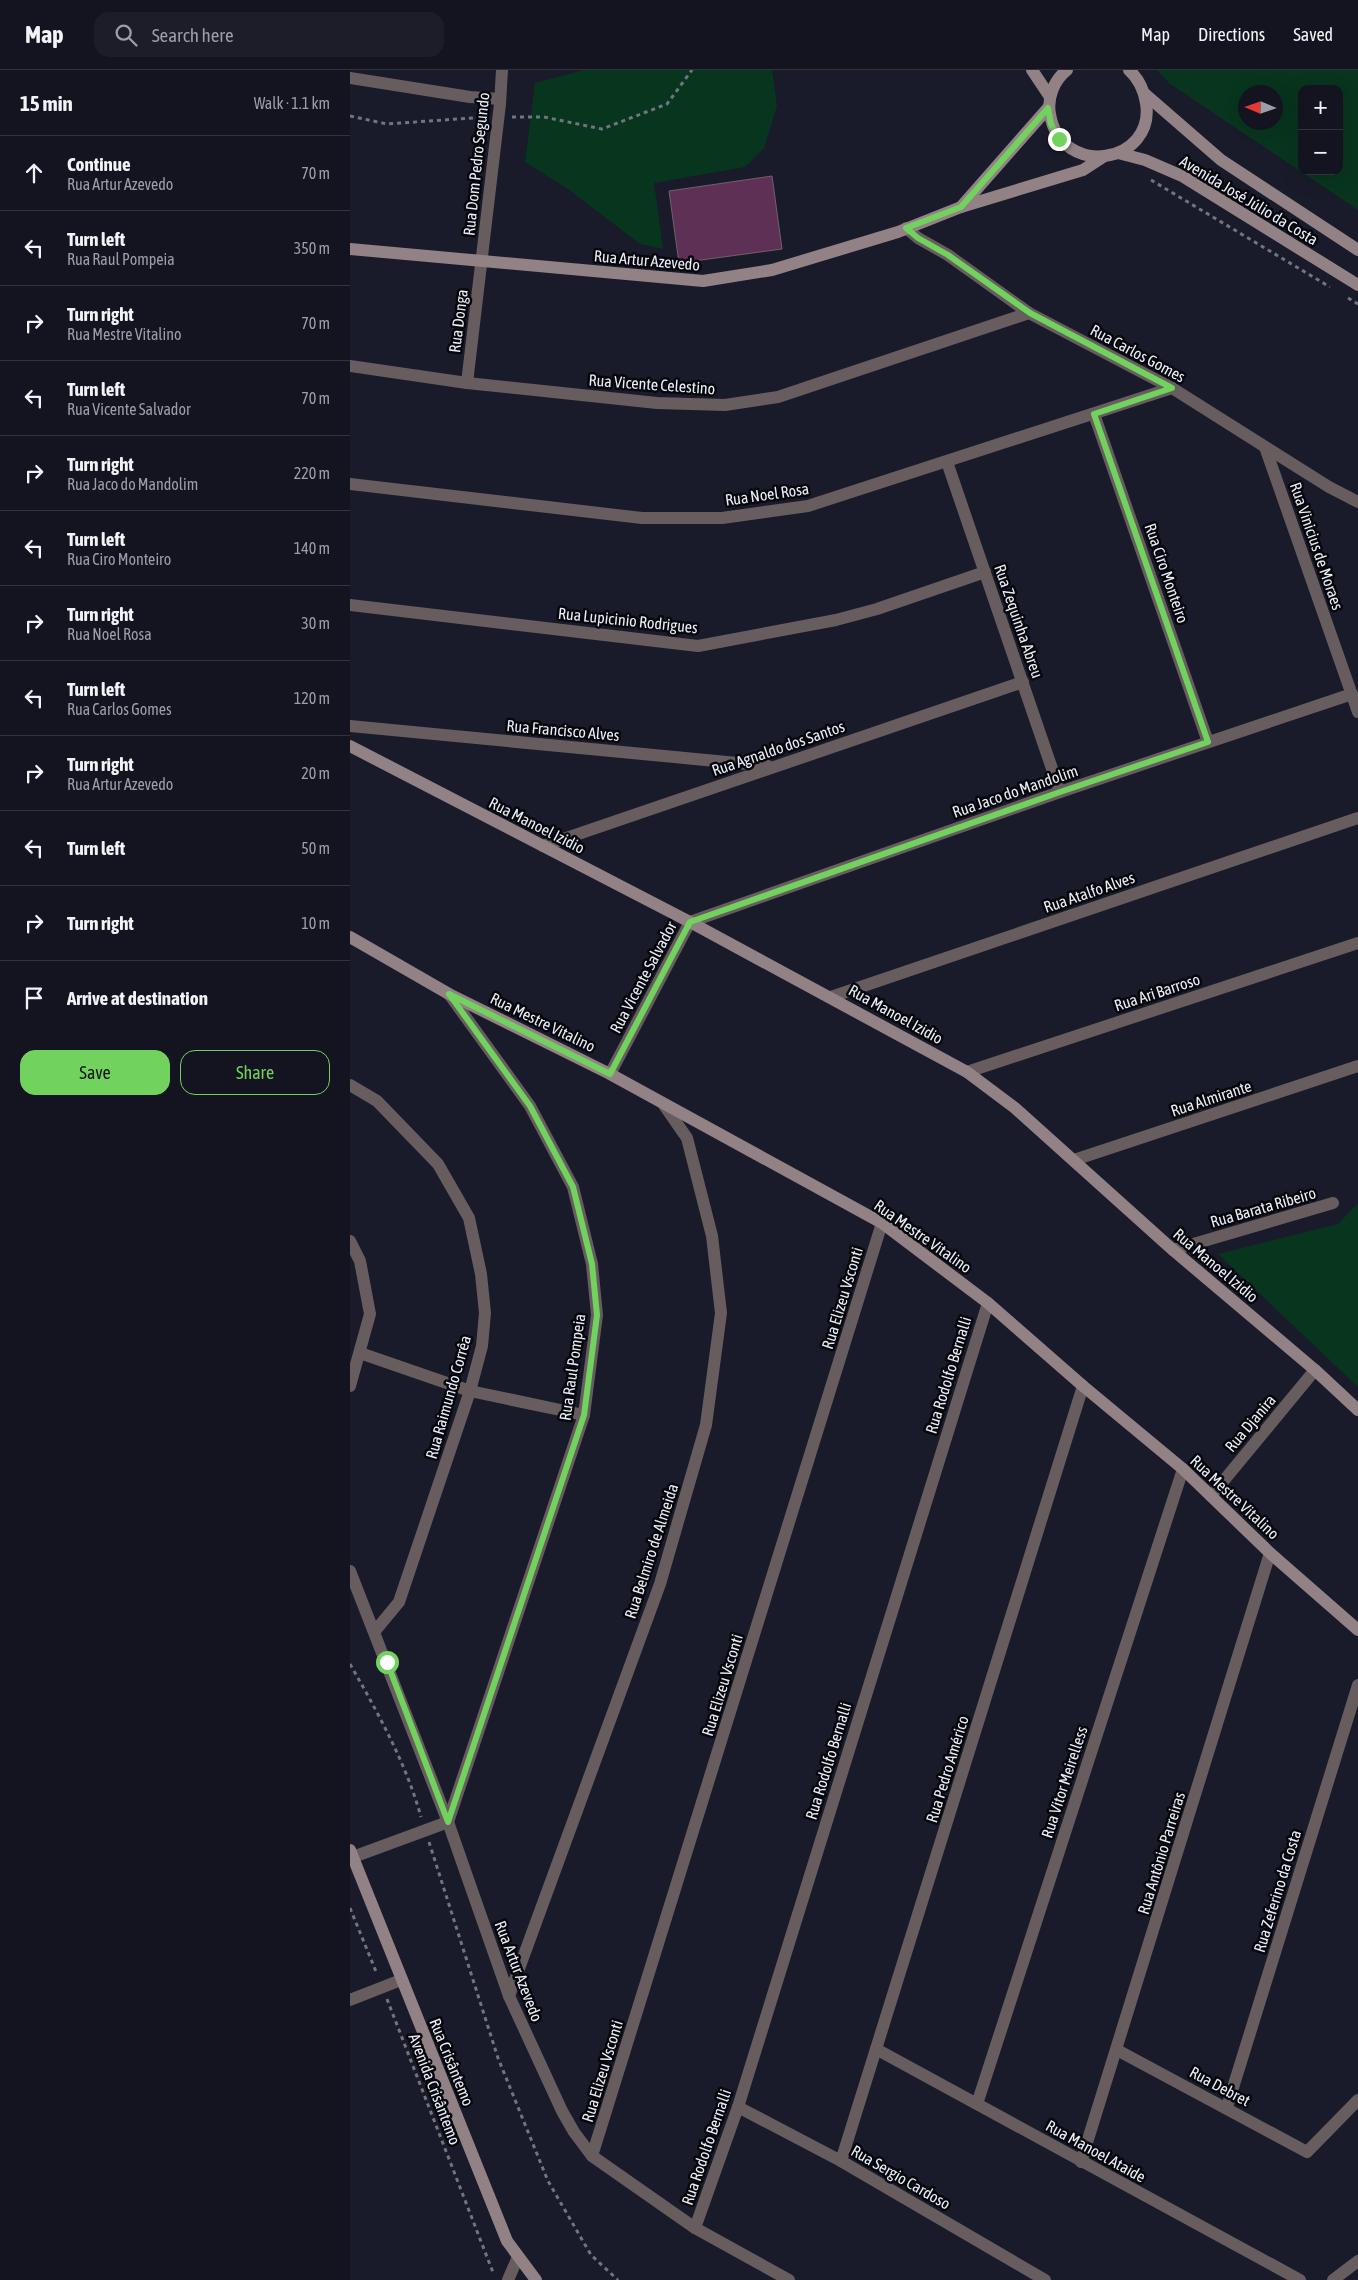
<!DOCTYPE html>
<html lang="en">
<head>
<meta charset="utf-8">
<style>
  :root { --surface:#131420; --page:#1c1d29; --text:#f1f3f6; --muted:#9d9ea5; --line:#32333e; --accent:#72d25e }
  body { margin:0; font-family:"Asap Condensed",sans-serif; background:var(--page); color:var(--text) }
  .controls { position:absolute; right:15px; top:15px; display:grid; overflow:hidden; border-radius:10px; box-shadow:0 5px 20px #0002 }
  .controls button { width:45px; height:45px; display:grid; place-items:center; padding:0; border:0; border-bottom:1px solid var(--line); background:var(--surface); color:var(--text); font:25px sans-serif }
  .compass { position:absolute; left:888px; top:15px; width:45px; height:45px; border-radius:50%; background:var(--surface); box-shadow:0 5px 20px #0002; rotate:272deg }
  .stop { position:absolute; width:15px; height:15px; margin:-11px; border:4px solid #72d25e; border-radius:50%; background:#fff }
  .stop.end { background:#72d25e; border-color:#fff; box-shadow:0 1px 5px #0008 }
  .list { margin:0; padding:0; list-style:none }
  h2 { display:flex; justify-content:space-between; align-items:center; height:65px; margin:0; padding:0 20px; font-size:21px }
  h2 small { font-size:16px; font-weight:400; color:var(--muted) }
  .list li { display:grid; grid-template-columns:32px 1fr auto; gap:15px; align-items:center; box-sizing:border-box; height:75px; padding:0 20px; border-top:1px solid var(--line) }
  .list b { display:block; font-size:19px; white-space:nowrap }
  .list p { margin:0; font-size:16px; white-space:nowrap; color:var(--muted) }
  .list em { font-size:16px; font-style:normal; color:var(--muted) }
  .actions { display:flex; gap:10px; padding:15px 20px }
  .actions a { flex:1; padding:11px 0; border:1px solid var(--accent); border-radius:15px; text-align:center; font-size:18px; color:var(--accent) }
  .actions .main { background:var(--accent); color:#111 }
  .icon { flex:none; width:28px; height:28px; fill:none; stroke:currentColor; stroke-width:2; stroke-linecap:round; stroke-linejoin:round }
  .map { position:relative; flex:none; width:1008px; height:2210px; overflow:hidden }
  header { display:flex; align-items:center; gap:30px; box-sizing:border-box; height:70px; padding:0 25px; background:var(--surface); border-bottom:1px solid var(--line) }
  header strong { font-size:24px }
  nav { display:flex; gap:28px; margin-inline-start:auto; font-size:18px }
  .search { width:350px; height:45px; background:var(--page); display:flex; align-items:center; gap:12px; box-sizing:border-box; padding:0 18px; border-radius:15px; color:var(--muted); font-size:19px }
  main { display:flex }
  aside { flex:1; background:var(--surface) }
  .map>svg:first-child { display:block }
</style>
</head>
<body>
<header>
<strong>Map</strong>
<div class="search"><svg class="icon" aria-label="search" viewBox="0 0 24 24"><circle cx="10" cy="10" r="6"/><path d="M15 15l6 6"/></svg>Search here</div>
<nav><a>Map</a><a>Directions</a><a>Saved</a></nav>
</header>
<main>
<aside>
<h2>15 min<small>Walk · 1.1 km</small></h2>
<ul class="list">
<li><svg class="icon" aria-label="ahead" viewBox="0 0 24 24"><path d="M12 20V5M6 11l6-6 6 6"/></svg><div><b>Continue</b><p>Rua Artur Azevedo</p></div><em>70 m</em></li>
<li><svg class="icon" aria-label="left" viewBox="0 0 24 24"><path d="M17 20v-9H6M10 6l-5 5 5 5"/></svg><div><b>Turn left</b><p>Rua Raul Pompeia</p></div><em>350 m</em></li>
<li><svg class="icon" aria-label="right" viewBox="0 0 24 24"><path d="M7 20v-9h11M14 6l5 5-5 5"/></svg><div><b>Turn right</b><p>Rua Mestre Vitalino</p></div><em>70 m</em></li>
<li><svg class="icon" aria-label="left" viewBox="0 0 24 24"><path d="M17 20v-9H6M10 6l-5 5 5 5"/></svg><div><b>Turn left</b><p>Rua Vicente Salvador</p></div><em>70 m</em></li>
<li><svg class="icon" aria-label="right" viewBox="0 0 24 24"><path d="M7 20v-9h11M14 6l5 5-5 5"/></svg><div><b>Turn right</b><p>Rua Jaco do Mandolim</p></div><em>220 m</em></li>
<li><svg class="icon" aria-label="left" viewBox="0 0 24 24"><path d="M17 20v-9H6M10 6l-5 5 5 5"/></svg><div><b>Turn left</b><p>Rua Ciro Monteiro</p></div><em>140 m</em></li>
<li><svg class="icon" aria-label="right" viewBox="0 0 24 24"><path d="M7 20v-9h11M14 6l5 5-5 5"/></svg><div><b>Turn right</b><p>Rua Noel Rosa</p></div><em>30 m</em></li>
<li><svg class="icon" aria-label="left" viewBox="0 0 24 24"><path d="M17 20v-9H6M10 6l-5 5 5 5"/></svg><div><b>Turn left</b><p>Rua Carlos Gomes</p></div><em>120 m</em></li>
<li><svg class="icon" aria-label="right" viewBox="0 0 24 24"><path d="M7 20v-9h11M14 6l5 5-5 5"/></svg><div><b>Turn right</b><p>Rua Artur Azevedo</p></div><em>20 m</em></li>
<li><svg class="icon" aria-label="left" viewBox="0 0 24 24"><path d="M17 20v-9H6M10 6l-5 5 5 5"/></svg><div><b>Turn left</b></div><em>50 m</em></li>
<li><svg class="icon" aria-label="right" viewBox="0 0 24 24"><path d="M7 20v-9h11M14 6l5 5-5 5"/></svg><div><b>Turn right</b></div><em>10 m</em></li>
<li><svg class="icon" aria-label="arrive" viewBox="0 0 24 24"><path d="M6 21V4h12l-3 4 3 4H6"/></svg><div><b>Arrive at destination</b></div></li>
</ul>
<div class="actions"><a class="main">Save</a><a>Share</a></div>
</aside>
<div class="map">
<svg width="1008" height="2210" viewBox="0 0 1008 2210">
  <rect width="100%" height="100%" fill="#191b2a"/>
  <g fill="#08351e" fill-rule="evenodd">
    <path d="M234 0H422L427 36 414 78 395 97 304 113 313 179 290 174 218 119 175 92 185 13Z"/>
    <path d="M807 0H1008V140L819 13ZM952 19H989V101H952ZM896 22H926V52H896Z"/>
    <path d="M1008 1133V1317L868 1184 988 1154Z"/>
  </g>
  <path fill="#5f3056" stroke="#71606d" d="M422 106 432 179 329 193 319 121Z"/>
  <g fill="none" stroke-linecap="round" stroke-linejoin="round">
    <g stroke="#727481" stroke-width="3" stroke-dasharray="4 4" stroke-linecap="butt">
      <path d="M0 46 37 54 136 47"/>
      <path d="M162 47H194L252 59 317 34 342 0"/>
      <path d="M801 110 980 217"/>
      <path d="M998 228 1008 234"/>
      <path d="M0 1594C28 1643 56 1693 71 1747"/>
      <path d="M79 1772 148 1988 198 2111 241 2185 268 2210"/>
      <path d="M0 1838 27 1904"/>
      <path d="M37 1929 144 2205"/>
    </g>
    <g stroke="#675d5f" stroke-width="12">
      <path d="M0 8 120 27 150 29"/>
      <path d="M556 158 568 168 598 185 679 243 822 318 979 417 1008 432"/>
      <path d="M0 296 117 313 307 333 375 335 428 327 679 243"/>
      <path d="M117 313 150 34 152 0"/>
      <path d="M744 344 858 672"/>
      <path d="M915 377 1008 642"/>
      <path d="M597 392 710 722"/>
      <path d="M0 414 292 448H372L458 436 822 318"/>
      <path d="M0 535 348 576 486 550 527 539 635 502"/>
      <path d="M0 656 418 696"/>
      <path d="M193 776 673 612"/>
      <path d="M481 927 1008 748"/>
      <path d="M617 1002 1008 873"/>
      <path d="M260 1004 340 852 710 722 1002 624"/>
      <path d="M0 1015 27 1031 88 1094 119 1148 131 1204 135 1243 132 1276 120 1321 49 1532 25 1561"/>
      <path d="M724 1090 1008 996"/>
      <path d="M0 1171 10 1191 20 1244 0 1316"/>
      <path d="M823 1180 983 1133"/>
      <path d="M10 1283 120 1321 234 1345"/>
      <path d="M861 1426 965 1300"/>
      <path d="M0 1501 98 1752 159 1926 212 2041 224 2062 242 2086 345 2158 439 2210"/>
      <path d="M3 1787 98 1752 234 1345 247 1245 242 1194 223 1117 180 1036 99 924"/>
      <path d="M159 1926 310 1514 356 1355 371 1243 362 1166 337 1068 314 1035"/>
      <path d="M0 1930 51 1910"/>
      <path d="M526 1979 950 2210"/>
      <path d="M767 1980 957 2082 1008 2030"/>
      <path d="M627 2034 833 1399"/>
      <path d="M388 2037 491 2091 695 2210"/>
      <path d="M877 2037 1008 1615"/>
      <path d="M242 2086 532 1153"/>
      <path d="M491 2091 733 1316"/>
      <path d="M731 2092 920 1483"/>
      <path d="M345 2158 388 2037 638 1233"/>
      <path d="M158 2210 168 2187"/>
      <path d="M983 2210 1008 2191"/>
    </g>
    <g stroke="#928285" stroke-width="12">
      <path d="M682 0 700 27"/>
      <path d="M717 0C704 10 697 28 700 44 711 110 806 93 796 33 794 20 789 9 779 0"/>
      <path d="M795 24 871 90 1008 180"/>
      <path d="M768 83 795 90 832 106 1008 215"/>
      <path d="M611 137 698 38"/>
      <path d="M0 179 353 211 422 200 548 162 611 137 733 100 753 87"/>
      <path d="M0 676 340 852 617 1002 665 1038 823 1180 965 1300 1008 1340"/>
      <path d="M0 867 99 924 260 1004 532 1153 638 1233 733 1316 833 1399 920 1483 1008 1560"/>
      <path d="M0 1780 157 2171 186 2210"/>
    </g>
  </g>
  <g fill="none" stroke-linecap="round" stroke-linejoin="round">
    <path stroke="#72d25e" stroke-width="6" d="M37 1592 98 1752 234 1345 247 1245 242 1194 223 1117 180 1036 99 924 260 1004 340 852 710 722 858 672 744 344 822 318 680 243 598 185 568 168 556 158 611 137 698 38 701 54 709 69"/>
  </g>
  <g text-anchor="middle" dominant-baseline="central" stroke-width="5" stroke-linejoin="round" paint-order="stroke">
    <g font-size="16" fill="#ebedf7" stroke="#06070c">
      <text transform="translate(126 94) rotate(-84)">Rua Dom Pedro Segundo</text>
      <text transform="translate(899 130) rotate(31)">Avenida José Júlio da Costa</text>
      <text transform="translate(297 190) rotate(5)">Rua Artur Azevedo</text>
      <text transform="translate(108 251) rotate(-83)">Rua Donga</text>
      <text transform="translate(788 283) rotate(28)">Rua Carlos Gomes</text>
      <text transform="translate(302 314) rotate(4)">Rua Vicente Celestino</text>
      <text transform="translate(417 424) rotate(-8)">Rua Noel Rosa</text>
      <text transform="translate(967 476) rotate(71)">Rua Vinicius de Moraes</text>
      <text transform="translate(817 503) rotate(71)">Rua Ciro Monteiro</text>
      <text transform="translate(278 550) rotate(6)">Rua Lupicinio Rodrigues</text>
      <text transform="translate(669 551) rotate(71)">Rua Zequinha Abreu</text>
      <text transform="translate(213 660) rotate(5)">Rua Francisco Alves</text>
      <text transform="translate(428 678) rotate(-19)">Rua Agnaldo dos Santos</text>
      <text transform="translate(665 721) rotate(-19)">Rua Jaco do Mandolim</text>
      <text transform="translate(187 755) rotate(27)">Rua Manoel Izidio</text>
      <text transform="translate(739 822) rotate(-19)">Rua Atalfo Alves</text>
      <text transform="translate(293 907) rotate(-62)">Rua Vicente Salvador</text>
      <text transform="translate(807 922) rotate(-18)">Rua Ari Barroso</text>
      <text transform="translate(546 944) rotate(29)">Rua Manoel Izidio</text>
      <text transform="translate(193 952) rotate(26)">Rua Mestre Vitalino</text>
      <text transform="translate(861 1028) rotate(-18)">Rua Almirante</text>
      <text transform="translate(913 1137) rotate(-16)">Rua Barata Ribeiro</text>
      <text transform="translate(573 1166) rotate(35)">Rua Mestre Vitalino</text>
      <text transform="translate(866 1195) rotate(40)">Rua Manoel Izidio</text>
      <text transform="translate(492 1228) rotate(-73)">Rua Elizeu Vsconti</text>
      <text transform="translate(222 1297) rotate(-82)">Rua Raul Pompeia</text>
      <text transform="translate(598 1305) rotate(-73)">Rua Rodolfo Bernalli</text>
      <text transform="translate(98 1327) rotate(-74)">Rua Raimundo Corrêa</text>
      <text transform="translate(900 1353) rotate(-50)">Rua Djanira</text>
      <text transform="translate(885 1427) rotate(43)">Rua Mestre Vitalino</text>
      <text transform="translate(301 1481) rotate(-72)">Rua Belmiro de Almeida</text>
      <text transform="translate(372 1615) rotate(-73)">Rua Elizeu Vsconti</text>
      <text transform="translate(478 1691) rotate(-73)">Rua Rodolfo Bernalli</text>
      <text transform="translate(597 1699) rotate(-73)">Rua Pedro Américo</text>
      <text transform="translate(714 1712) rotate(-72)">Rua Vitor Meirelless</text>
      <text transform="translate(811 1783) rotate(-73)">Rua Antônio Parreiras</text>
      <text transform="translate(927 1821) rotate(-73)">Rua Zeferino da Costa</text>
      <text transform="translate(169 1901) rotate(69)">Rua Artur Azevedo</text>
      <text transform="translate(102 1992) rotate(68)">Rua Crisântemo</text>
      <text transform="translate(252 2001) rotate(-73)">Rua Elizeu Vsconti</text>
      <text transform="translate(870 2016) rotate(28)">Rua Debret</text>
      <text transform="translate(85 2019) rotate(69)">Avenida Crisântemo</text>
      <text transform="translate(356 2077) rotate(-71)">Rua Rodolfo Bernalli</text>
      <text transform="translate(746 2081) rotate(29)">Rua Manoel Ataide</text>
      <text transform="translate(551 2107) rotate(30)">Rua Sergio Cardoso</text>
    </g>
  </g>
</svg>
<div class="controls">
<button>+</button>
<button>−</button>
</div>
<svg class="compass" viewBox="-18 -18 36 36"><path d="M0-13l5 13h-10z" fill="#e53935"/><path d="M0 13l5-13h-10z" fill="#9d9ea5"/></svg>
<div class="stop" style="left:37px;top:1592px"></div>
<div class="stop end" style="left:709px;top:69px"></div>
</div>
</main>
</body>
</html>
